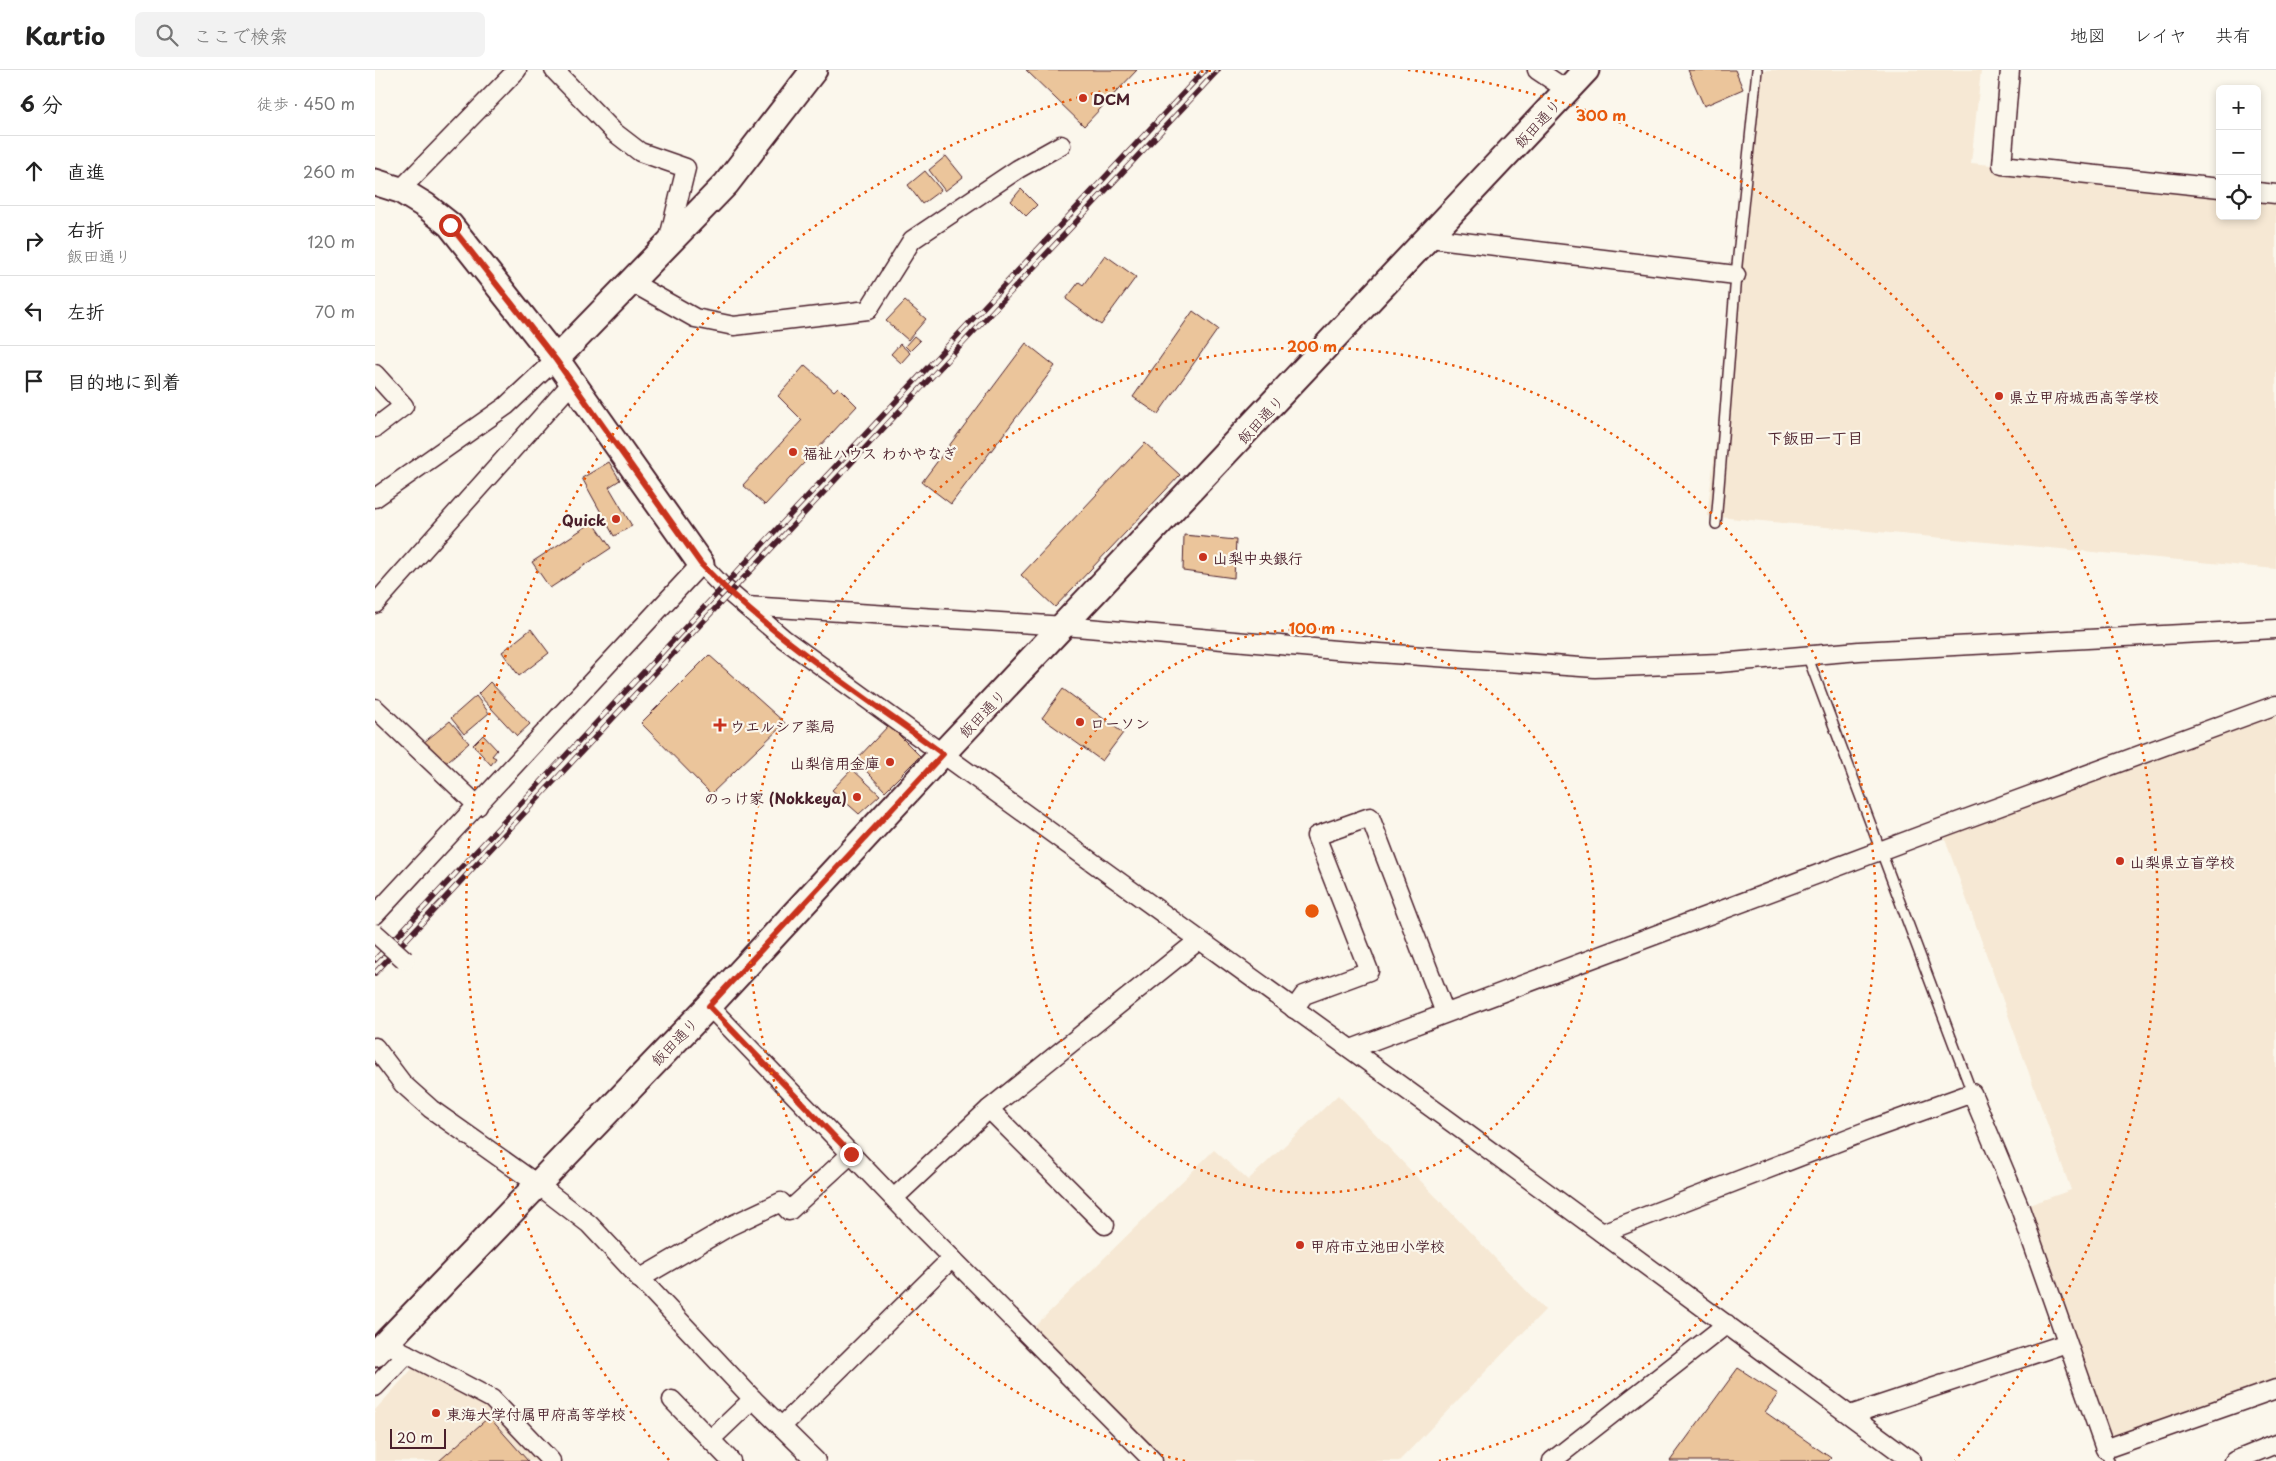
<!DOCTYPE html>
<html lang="ja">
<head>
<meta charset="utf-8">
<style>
  :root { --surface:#fff; --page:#f2f2f2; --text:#222; --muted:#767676; --line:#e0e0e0 }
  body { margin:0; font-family:"Playpen Sans","Klee One",sans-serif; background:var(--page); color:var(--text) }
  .controls { position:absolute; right:15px; top:15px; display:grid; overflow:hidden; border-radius:8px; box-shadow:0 2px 8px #0003 }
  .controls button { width:45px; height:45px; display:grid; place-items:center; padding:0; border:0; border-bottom:1px solid var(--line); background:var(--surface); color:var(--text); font:25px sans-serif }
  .scale { position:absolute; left:15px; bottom:12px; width:56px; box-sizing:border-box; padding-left:5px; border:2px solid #4a1f2b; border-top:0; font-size:14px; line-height:18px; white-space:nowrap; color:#4a1f2b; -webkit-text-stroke:4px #fbf7ec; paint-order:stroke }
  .stop { position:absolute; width:15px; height:15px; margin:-11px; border:4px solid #c8321e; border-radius:50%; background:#fff }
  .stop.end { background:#c8321e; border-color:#fff; box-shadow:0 1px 5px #0008 }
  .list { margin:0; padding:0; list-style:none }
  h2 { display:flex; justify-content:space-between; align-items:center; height:65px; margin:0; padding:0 20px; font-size:21px }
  h2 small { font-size:16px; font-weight:400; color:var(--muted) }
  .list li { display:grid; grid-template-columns:32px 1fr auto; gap:15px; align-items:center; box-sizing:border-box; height:70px; padding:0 20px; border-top:1px solid var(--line) }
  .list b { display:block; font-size:19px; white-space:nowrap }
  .list p { margin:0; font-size:16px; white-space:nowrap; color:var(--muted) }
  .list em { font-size:16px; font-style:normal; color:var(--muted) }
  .icon { flex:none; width:28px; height:28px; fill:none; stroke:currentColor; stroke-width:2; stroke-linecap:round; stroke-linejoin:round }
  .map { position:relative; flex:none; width:1901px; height:1391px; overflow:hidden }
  header { display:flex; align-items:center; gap:30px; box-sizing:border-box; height:70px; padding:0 25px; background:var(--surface); border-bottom:1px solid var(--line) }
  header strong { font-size:24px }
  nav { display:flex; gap:28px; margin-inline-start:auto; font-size:18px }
  .search { width:350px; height:45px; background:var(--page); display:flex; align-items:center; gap:12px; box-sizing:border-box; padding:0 18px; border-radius:8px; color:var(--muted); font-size:19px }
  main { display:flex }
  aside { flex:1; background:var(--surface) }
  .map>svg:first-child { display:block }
</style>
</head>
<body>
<header>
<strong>Kartio</strong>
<div class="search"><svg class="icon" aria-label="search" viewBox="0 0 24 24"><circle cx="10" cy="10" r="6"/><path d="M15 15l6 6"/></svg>ここで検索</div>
<nav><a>地図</a><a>レイヤ</a><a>共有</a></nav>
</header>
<main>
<aside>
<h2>6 分<small>徒歩 · 450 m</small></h2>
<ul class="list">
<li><svg class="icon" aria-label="ahead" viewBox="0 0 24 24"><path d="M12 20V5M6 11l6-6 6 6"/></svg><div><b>直進</b></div><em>260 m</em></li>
<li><svg class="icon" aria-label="right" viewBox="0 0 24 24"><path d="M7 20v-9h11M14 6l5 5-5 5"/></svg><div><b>右折</b><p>飯田通り</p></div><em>120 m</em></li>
<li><svg class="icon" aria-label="left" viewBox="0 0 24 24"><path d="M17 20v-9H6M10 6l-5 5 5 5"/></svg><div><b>左折</b></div><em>70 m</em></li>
<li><svg class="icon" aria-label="arrive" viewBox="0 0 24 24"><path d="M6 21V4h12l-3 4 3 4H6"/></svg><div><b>目的地に到着</b></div></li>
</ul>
</aside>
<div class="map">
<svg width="1901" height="1391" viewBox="0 0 1901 1391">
  <rect width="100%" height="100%" fill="#fbf7ec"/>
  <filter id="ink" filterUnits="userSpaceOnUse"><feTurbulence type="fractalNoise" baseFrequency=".02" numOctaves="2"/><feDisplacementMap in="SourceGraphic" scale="10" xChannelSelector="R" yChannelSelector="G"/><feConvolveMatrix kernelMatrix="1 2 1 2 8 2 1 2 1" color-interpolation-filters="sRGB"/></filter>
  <g filter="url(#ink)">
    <g fill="#f6e8d4">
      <path d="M1386 0H1606L1596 93 1845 117V146H1882V121L1901 123V499L1332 446Z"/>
      <path d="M1901 635V1319L1730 1379 1645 1138 1696 1120 1566 758Z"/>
      <path d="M963 1025 1170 1240 1024 1391H785L654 1262 839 1080 873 1110Z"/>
      <path d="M38 1298 114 1337 166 1391H0V1340Z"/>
    </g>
    <g fill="#ebc59b" stroke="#4a1f2b">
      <path d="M651 0H762L709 56Z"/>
      <path d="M1313 0H1360L1368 19 1329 36Z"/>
      <path d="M571 86 588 107 570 121 554 100Z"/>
      <path d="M550 101 566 120 547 134 533 115Z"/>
      <path d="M646 119 662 135 651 146 636 131Z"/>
      <path d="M730 185 761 207 726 255 691 229 704 212 708 215Z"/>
      <path d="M530 231 551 249 533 270 511 251Z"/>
      <path d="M818 241 843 259 783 344 758 327Z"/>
      <path d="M539 266 545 271 535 281 530 276Z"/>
      <path d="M651 273 680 296 576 434 547 412Z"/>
      <path d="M525 274 535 283 526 293 516 284Z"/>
      <path d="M430 295 459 321 463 317 482 336 390 435 368 415 427 350 403 326Z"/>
      <path d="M770 373 805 405 680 537 646 505Z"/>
      <path d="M234 392 245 410 234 417 257 456 239 466 207 408Z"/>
      <path d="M218 452 236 478 175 518 157 492Z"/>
      <path d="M809 465 861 470 859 508 808 501Z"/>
      <path d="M156 559 174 583 144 606 127 582Z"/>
      <path d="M334 585 410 653 336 724 266 653Z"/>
      <path d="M115 612 155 654 142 666 103 624Z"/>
      <path d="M688 619 748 663 727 691 667 648Z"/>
      <path d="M101 626 114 643 89 664 76 648Z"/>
      <path d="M75 651 94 673 67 696 48 673Z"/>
      <path d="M514 655 545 686 510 721 481 690Z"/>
      <path d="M108 665 122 680 117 686 121 688 116 695 98 675Z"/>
      <path d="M477 699 505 725 484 744 457 720Z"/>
      <path d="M1363 1298 1403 1324 1390 1342 1456 1388 1453 1391H1295Z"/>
      <path d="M114 1347 153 1391H64Z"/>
    </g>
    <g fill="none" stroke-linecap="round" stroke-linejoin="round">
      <g stroke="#4a1f2b" stroke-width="12">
        <g id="lane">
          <path d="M1341 454 1361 205 1382 0"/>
          <path d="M1432 585 1597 1023"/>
          <path d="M1730 1379 1734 1391"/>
        </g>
      </g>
      <g stroke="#4a1f2b" stroke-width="21">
        <g id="street">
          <path d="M179 0 239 62 265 82 311 98 293 172"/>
          <path d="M1162 0 1192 20"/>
          <path d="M1635 0 1627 95 1845 118"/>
          <path d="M25 120 142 0"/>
          <path d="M1882 122 1901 124"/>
          <path d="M1055 168 1361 205"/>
          <path d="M256 212 320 248 359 256 493 240 537 170 643 99 686 75"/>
          <path d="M0 304 29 336 0 358"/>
          <path d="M0 428 131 336 181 289"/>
          <path d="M0 534 196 314"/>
          <path d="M371 536 690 556 961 580 1220 598 1344 593 1484 581 1901 559"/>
          <path d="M0 638 103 736"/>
          <path d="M0 845 326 494 348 517 409 569 1076 1052 1537 1391"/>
          <path d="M334 936 545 1156 778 1391"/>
          <path d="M919 939 929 925 994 901 941 766 995 747 1070 943"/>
          <path d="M0 977 28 1014 56 1039 162 1114 214 1154 378 1329 441 1391"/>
          <path d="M976 979 1566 758 1901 635"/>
          <path d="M614 1039 730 1155"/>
          <path d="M519 1128 614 1039 824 870"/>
          <path d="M1227 1163 1494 1060 1597 1023 1645 1138 1730 1379 1901 1319"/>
          <path d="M264 1209 355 1156 406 1132 414 1141 476 1084"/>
          <path d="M11 1273 117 1329 176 1391"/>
          <path d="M0 1317 32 1284"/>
          <path d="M297 1330 356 1391"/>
          <path d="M1475 1345 1692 1273"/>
          <path d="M406 1357 577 1188"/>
          <path d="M335 1370 378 1329"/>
          <path d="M1177 1391 1352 1254"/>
          <path d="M1859 1391 1901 1374"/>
        </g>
      </g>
      <g stroke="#4a1f2b" stroke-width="29">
        <g id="secondary">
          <path d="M0 112 25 120 51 136 75 155 181 289 326 494"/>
          <path d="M181 289 351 114 439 0"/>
          <path d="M0 1284 334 936 568 683 1211 0"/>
        </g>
      </g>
      <use href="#lane" stroke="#fbf7ec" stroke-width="9"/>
      <use href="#street" stroke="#fbf7ec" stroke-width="18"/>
      <use href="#secondary" stroke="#fbf7ec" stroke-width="25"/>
      <g stroke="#4a1f2b" stroke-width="5.5">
        <g id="rail">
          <path d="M0 890 830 0"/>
          <path d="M0 903 843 0"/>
        </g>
      </g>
      <use href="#rail" stroke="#fbf7ec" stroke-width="4" stroke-dasharray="11" stroke-linecap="butt"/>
      <g stroke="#4a1f2b" stroke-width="21" stroke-linecap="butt">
        <path id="street-bridge" d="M0 863 30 890"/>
      </g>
      <use href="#street-bridge" stroke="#fbf7ec" stroke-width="18"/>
    </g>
  </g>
  <g fill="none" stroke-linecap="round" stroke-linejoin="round" filter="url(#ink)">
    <path stroke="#c8321e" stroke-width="6" d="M75 155 181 290 326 494C397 568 485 623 568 684L334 936 476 1084"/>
  </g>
  <g fill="none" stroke="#e8590c" stroke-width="2.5" stroke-dasharray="2.5 5">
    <circle cx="937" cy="841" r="282"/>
    <path d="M810 1391A564 564 0 1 1 1064 1391"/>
    <path d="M294 1390A846 846 0 0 1 841 0M1033 0A846 846 0 0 1 1580 1390"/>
  </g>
  <g fill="#c8321e" stroke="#fbf7ec" stroke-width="2">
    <circle cx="708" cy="28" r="5"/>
    <circle cx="1624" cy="326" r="5"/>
    <circle cx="418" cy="382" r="5"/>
    <circle cx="241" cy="449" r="5"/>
    <circle cx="828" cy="487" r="5"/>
    <circle cx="705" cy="652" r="5"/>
    <path d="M342.5 647.5h5v5h5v5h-5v5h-5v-5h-5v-5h5z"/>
    <circle cx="515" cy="692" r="5"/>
    <circle cx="482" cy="727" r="5"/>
    <circle cx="1745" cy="791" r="5"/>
    <circle cx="925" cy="1175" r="5"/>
    <circle cx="61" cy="1343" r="5"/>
  </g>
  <g text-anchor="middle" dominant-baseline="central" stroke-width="4.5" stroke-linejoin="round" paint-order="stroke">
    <g font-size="15" font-weight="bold" fill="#4a1f2b" stroke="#fbf7ec" text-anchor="start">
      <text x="718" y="28">DCM</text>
      <text x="1634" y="326">県立甲府城西高等学校</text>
      <text x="428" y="382">福祉ハウス わかやなぎ</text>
      <text x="231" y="449" text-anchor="end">Quick</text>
      <text x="838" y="487">山梨中央銀行</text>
      <text x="715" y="652">ローソン</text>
      <text x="355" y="655">ウエルシア薬局</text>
      <text x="505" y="692" text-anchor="end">山梨信用金庫</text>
      <text x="472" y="727" text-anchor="end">のっけ家 (Nokkeya)</text>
      <text x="1755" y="791">山梨県立盲学校</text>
      <text x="935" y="1175">甲府市立池田小学校</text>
      <text x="71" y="1343">東海大学付属甲府高等学校</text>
    </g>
    <g font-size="15" fill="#4a1f2b" stroke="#fbf7ec">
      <text transform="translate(1162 53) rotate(-47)">飯田通り</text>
      <text transform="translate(885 349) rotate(-47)">飯田通り</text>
      <text transform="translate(607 643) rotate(-46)">飯田通り</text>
      <text transform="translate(299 971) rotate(-46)">飯田通り</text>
    </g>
    <g font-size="16" font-weight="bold" fill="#4a1f2b" stroke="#fbf7ec">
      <text x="1440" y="367">下飯田一丁目</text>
    </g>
  </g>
  <circle cx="937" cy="841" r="8" fill="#e8590c" stroke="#fbf7ec" stroke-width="2.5"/>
  <g font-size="15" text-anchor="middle" font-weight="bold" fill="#e8590c" stroke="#fbf7ec" stroke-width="4.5" stroke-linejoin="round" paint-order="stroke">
    <text x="1226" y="51">300 m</text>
    <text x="937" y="282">200 m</text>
    <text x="937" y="564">100 m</text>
  </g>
</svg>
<div class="controls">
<button>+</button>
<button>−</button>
<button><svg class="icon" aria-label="locate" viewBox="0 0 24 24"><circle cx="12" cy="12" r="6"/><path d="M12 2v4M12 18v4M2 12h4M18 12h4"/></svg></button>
</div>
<div class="scale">20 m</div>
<div class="stop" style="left:75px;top:155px"></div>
<div class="stop end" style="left:476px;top:1084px"></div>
</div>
</main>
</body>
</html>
